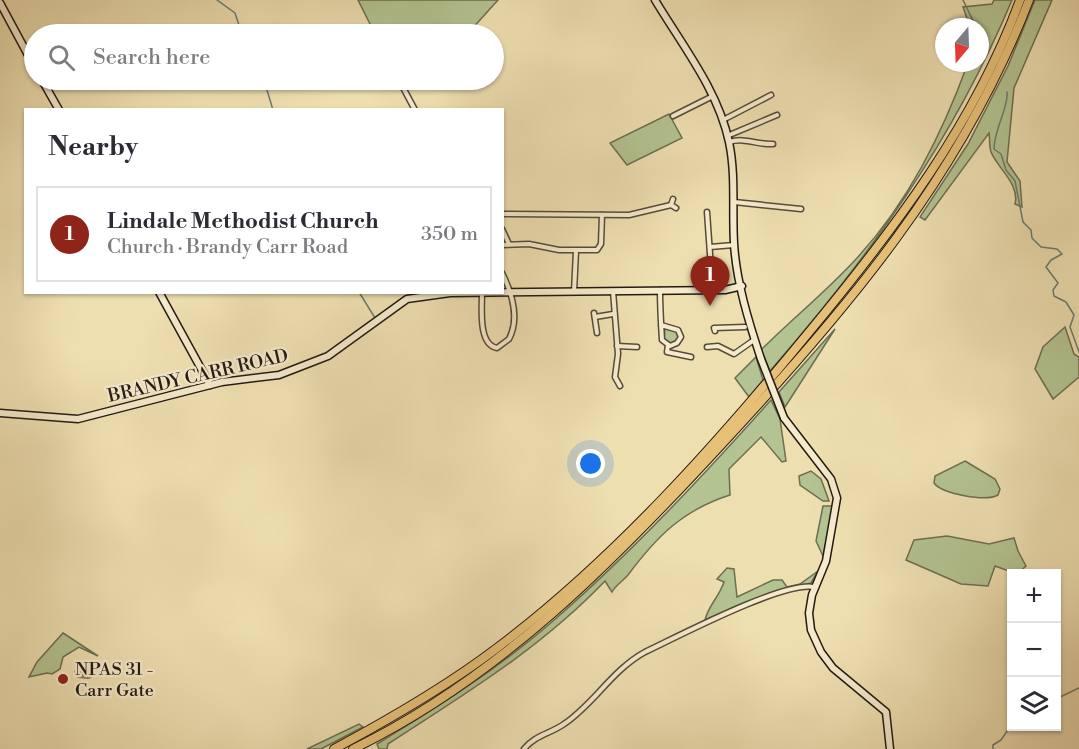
<!DOCTYPE html>
<html lang="en">
<head>
<meta charset="utf-8">
<style>
  :root { --surface:#fff; --page:#f2f2f3; --text:#2b2b33; --muted:#7c7c81; --line:#e1e1e2; --accent:#8f2418 }
  body { margin:0; font-family:"Libre Bodoni",serif; background:var(--page); color:var(--text) }
  .controls { position:absolute; right:18px; bottom:18px; display:grid; overflow:hidden; border-radius:0px; box-shadow:0 2px 4px #0004 }
  .controls button { width:54px; height:54px; display:grid; place-items:center; padding:0; border:0; border-bottom:2px solid var(--line); background:var(--surface); color:var(--text); font:30px sans-serif }
  .compass { position:absolute; left:935px; top:18px; width:54px; height:54px; border-radius:50%; background:var(--surface); box-shadow:0 2px 4px #0004; rotate:199deg }
  .you { position:absolute; left:591px; top:464px; width:21px; height:21px; margin:-15px; border:4px solid #fff; border-radius:50%; background:#1a73e8; box-shadow:0 0 0 9px #1a73e833 }
  .badge { display:grid; place-items:center; width:39px; height:39px; border-radius:50%; background:var(--accent); color:#fff; font-size:20px; font-weight:700 }
  .pin { position:absolute; translate:-50% -50px; filter:drop-shadow(0 2px 3px #0008) }
  .pin::after { content:''; position:absolute; top:32px; width:21px; height:18px; background:inherit; clip-path:polygon(0 0,100% 0,50% 100%) }
  .list { margin:0; padding:0; list-style:none }
  h2 { display:flex; justify-content:space-between; align-items:center; height:78px; margin:0; padding:0 24px; font-size:26px }
  h2 small { font-size:20px; font-weight:400; color:var(--muted) }
  .list li { display:grid; grid-template-columns:39px 1fr auto; gap:18px; align-items:center; box-sizing:border-box; height:96px; margin:0 12px 12px; padding:0 12px; border:2px solid var(--line); border-radius:0px }
  .list b { display:block; font-size:22px; white-space:nowrap }
  .list p { margin:0; font-size:20px; white-space:nowrap; color:var(--muted) }
  .list em { font-size:20px; font-style:normal; color:var(--muted) }
  .icon { flex:none; width:33px; height:33px; fill:none; stroke:currentColor; stroke-width:2; stroke-linecap:round; stroke-linejoin:round }
  .map { position:relative; flex:none; width:1079px; height:749px; overflow:hidden }
  .search { position:absolute; background:var(--surface); box-shadow:0 2px 4px #0004; left:24px; top:24px; width:480px; height:66px; display:flex; align-items:center; gap:15px; box-sizing:border-box; padding:0 21px; border-radius:33px; color:var(--muted); font-size:22px }
  .panel { position:absolute; background:var(--surface); box-shadow:0 2px 4px #0004; left:24px; top:108px; width:480px; height:186px; border-radius:0px }
  .map>svg:first-child { display:block }
</style>
</head>
<body>
<div class="map">
<svg width="1079" height="749" viewBox="0 0 1079 749">
  <rect width="100%" height="100%" fill="#eedfb1"/>
  <filter id="stains"><feTurbulence type="fractalNoise" baseFrequency=".00333" numOctaves="4"/><feColorMatrix values="0 0 0 0 .2 0 0 0 0 .09 0 0 0 0 .02 0 0 0 .5 -.17"/></filter>
  <radialGradient id="worn" r=".72"><stop offset=".6" stop-color="#630" stop-opacity="0"/><stop offset="1" stop-color="#630" stop-opacity=".3"/></radialGradient>
  <g fill="#b3c391" stroke="#6c6e52" stroke-width="1.5">
    <path d="M358 0H498L470 31 453 34H375Z"/>
    <path d="M994 0H1012C953 141 870 256 770 371L761 350C792 319 827 291 857 258 909 201 942 134 968 63H980V27H970L963 7 992 4Z"/>
    <path d="M1035 0H1052L1014 88 1007 162 1020 181 1022 207 1015 204C1020 184 998 169 991 152 989 146 990 139 989 133L925 220 920 217 968 144 1008 66Z"/>
    <path d="M669 114 682 138 627 165 610 143Z"/>
    <path d="M665 327 676 330 679 338 675 343 669 344 664 340Z"/>
    <path d="M1065 327 1074 354 1079 357V377L1053 399 1035 369 1043 347Z"/>
    <path d="M835 329 785 407 779 392Z"/>
    <path d="M756 357 763 380 749 397 735 378Z"/>
    <path d="M771 400 780 419 786 461 782 462 761 437 729 469 730 495C683 510 657 536 628 575 623 581 616 585 612 592L605 581C541 648 465 694 388 744L387 749H379L377 744C438 707 499 668 553 621 631 553 702 477 771 400Z"/>
    <path d="M965 461 995 479 1000 489 998 495C986 502 942 494 934 483L935 476Z"/>
    <path d="M811 471 821 479 829 501H823L800 485 799 476Z"/>
    <path d="M823 506H834L823 556 816 541Z"/>
    <path d="M947 536 989 544 1014 538 1018 551 1026 566 1017 574 995 566 988 586 961 584 906 560 914 540Z"/>
    <path d="M727 568 734 569 737 597 773 580H782L787 587 800 584 818 571 811 583 757 598 705 620C708 606 719 597 724 582L717 579Z"/>
    <path d="M63 633 98 656 79 647 63 657 60 669 52 674 47 673 29 677 37 662Z"/>
    <path d="M359 724 363 727 321 749H307Z"/>
  </g>
  <g fill="none" stroke-linecap="round" stroke-linejoin="round">
    <g stroke="#6a7b6f" stroke-width="1.5">
      <path d="M217 0 235 13 242 34"/>
      <path d="M963 0 976 27"/>
      <path d="M980 41 981 44"/>
      <path d="M264 80 273 110"/>
      <path d="M1007 92C1009 107 994 129 994 149L1001 154 1006 170 1015 181 1023 222 1031 230 1032 238 1041 247 1057 249 1062 254 1051 260 1046 267 1058 283 1053 290 1054 296 1066 302 1074 315 1070 327 1079 352"/>
      <path d="M359 292 375 318"/>
      <path d="M1056 699 1079 688"/>
      <path d="M993 749V745L1001 740 1012 724"/>
    </g>
    <path stroke="#897c62" stroke-width="10" d="M79 673 88 674"/>
    <g stroke="#564b3a" stroke-width="7">
      <g id="street">
        <path d="M399 80 415 110"/>
        <path d="M673 116 713 96"/>
        <path d="M723 120 771 95"/>
        <path d="M727 136 777 115"/>
        <path d="M729 142C745 137 757 145 773 144"/>
        <path d="M673 199 671 205 676 208"/>
        <path d="M734 202 801 209"/>
        <path d="M707 212 711 268"/>
        <path d="M502 214 629 215 671 205"/>
        <path d="M502 229 509 244"/>
        <path d="M502 245 529 244 559 250H597L601 244 602 215"/>
        <path d="M710 247 734 245"/>
        <path d="M660 290C660 307 661 324 662 340L670 346 677 343 681 337 678 330 661 325"/>
        <path d="M613 291 618 354 615 377 620 386"/>
        <path d="M574 292 576 251"/>
        <path d="M482 293C482 308 478 345 497 348L509 339C520 318 512 293 502 273"/>
        <path d="M594 313 597 333"/>
        <path d="M595 317 613 314"/>
        <path d="M715 331 714 328 745 327"/>
        <path d="M668 345 667 352 691 357"/>
        <path d="M617 346 637 347"/>
        <path d="M707 347 718 346 734 354 754 340"/>
        <path d="M524 749C535 735 550 734 564 724 594 704 612 670 645 652 677 637 783 581 814 587"/>
      </g>
    </g>
    <g stroke="#241a13" stroke-width="9">
      <g id="secondary">
        <path d="M655 0C682 45 718 90 729 142 736 175 732 209 734 243 736 281 749 323 761 359"/>
        <path d="M0 3 34 66"/>
        <path d="M42 80 59 110"/>
        <path d="M159 292 210 385"/>
        <path d="M0 413 78 419 222 382 279 375 328 356 407 299 450 293 725 290 742 286"/>
        <path d="M784 418 831 479 837 498 826 561 812 595 809 613 811 630 821 652 833 668 886 712 890 749"/>
      </g>
    </g>
    <g stroke="#241a13" stroke-width="10">
      <g id="highway">
        <path d="M334 749C390 719 446 687 497 648 614 560 717 444 810 331 893 231 975 123 1020 0"/>
        <path d="M353 749C499 678 612 563 720 446 845 312 963 173 1029 0"/>
      </g>
    </g>
    <use href="#street" stroke="#f4eacc" stroke-width="4"/>
    <use href="#secondary" stroke="#f4eacc" stroke-width="6"/>
    <use href="#highway" stroke="#e7c078" stroke-width="8"/>
    <g stroke="#241a13" stroke-width="9" stroke-linecap="butt">
      <path id="secondary-bridge" d="M761 359 784 418"/>
    </g>
    <use href="#secondary-bridge" stroke="#f4eacc" stroke-width="6"/>
  </g>
  <circle fill="#8f2418" stroke="#f4eacc" stroke-width="2" cx="63" cy="679" r="6"/>
  <g text-anchor="middle" dominant-baseline="central" stroke-width="4.5" stroke-linejoin="round" paint-order="stroke">
    <g font-size="18" fill="#241a13" stroke="#f4eacc">
      <text transform="translate(198 376) rotate(-13)">BRANDY CARR ROAD</text>
    </g>
    <g font-size="18" fill="#241a13" stroke="#f4eacc" text-anchor="start">
      <text x="75" y="669">NPAS 31 -<tspan x="75" dy="21">Carr Gate</tspan></text>
    </g>
  </g>
  <rect width="100%" height="100%" filter="url(#stains)"/>
  <rect width="100%" height="100%" fill="url(#worn)"/>
</svg>
<div class="controls">
<button>+</button>
<button>−</button>
<button><svg class="icon" aria-label="layers" viewBox="0 0 24 24"><path d="M12 4l9 5-9 5-9-5zM3 14l9 5 9-5"/></svg></button>
</div>
<svg class="compass" viewBox="-18 -18 36 36"><path d="M0-13l5 13h-10z" fill="#e53935"/><path d="M0 13l5-13h-10z" fill="#7c7c81"/></svg>
<div class="you"></div>
<div class="pin badge" style="left:710px;top:306px">1</div>
<div class="search"><svg class="icon" aria-label="search" viewBox="0 0 24 24"><circle cx="10" cy="10" r="6"/><path d="M15 15l6 6"/></svg>Search here</div>
<section class="panel">
<h2>Nearby<small></small></h2>
<ul class="list">
<li><span class="badge">1</span><div><b>Lindale Methodist Church</b><p>Church · Brandy Carr Road</p></div><em>350 m</em></li>
</ul>
</section>
</div>
</body>
</html>
